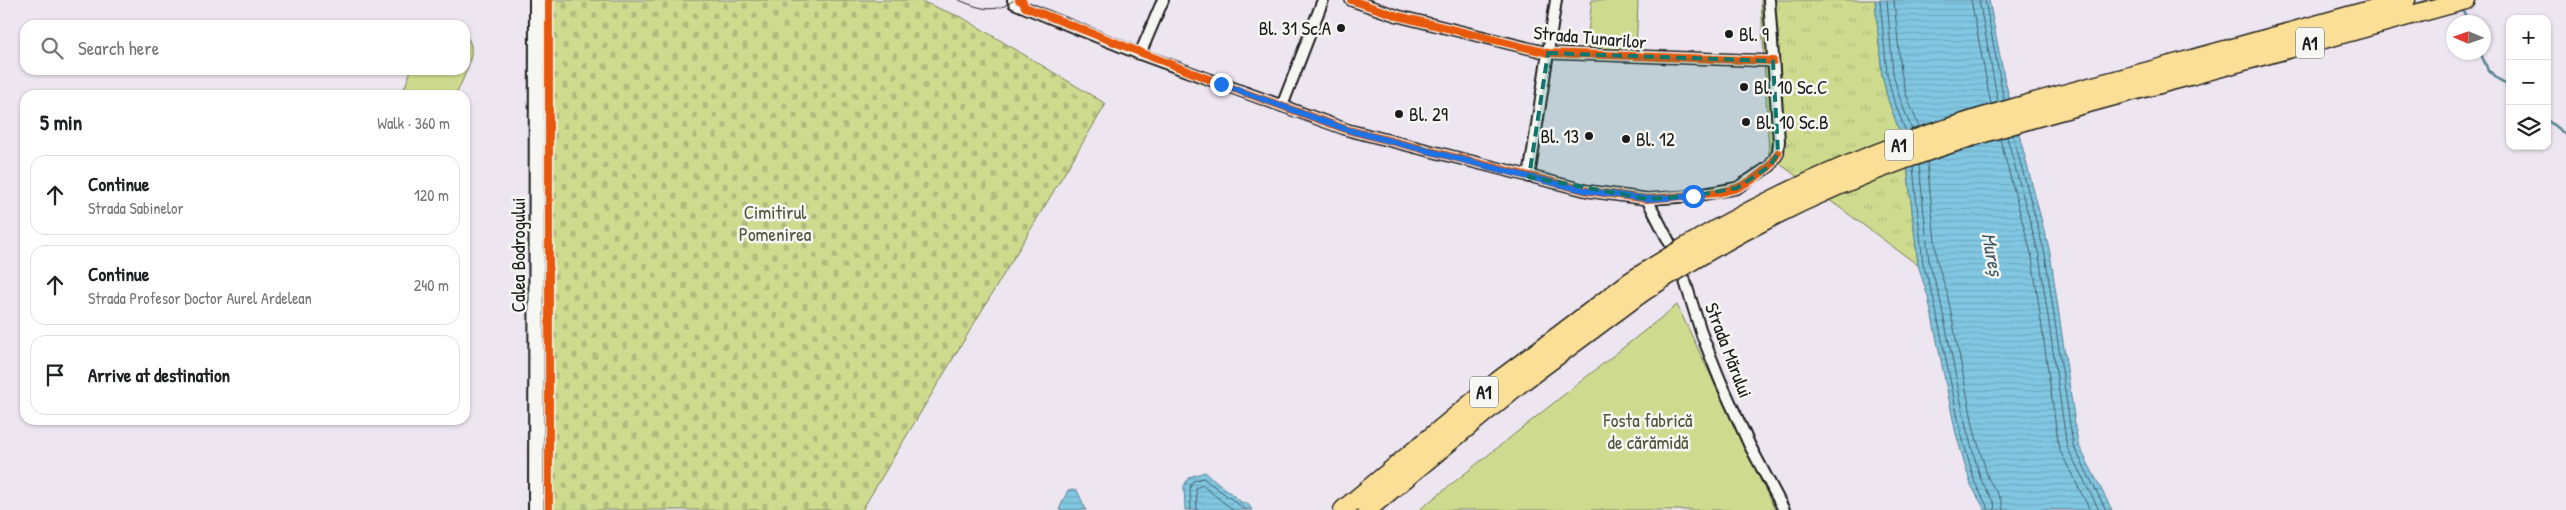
<!DOCTYPE html>
<html lang="en">
<head>
<meta charset="utf-8">
<style>
  :root { --surface:#fff; --page:#f6f6f6; --text:#202124; --muted:#757577; --line:#e0e0e0 }
  body { margin:0; font-family:"Patrick Hand",sans-serif; background:var(--page); color:var(--text) }
  .controls { position:absolute; right:15px; top:15px; display:grid; overflow:hidden; border-radius:10px; box-shadow:0 1px 4px #0004 }
  .controls button { width:45px; height:45px; display:grid; place-items:center; padding:0; border:0; border-bottom:1px solid var(--line); background:var(--surface); color:var(--text); font:25px sans-serif }
  .compass { position:absolute; left:2446px; top:15px; width:45px; height:45px; border-radius:50%; background:var(--surface); box-shadow:0 1px 4px #0004; rotate:272deg }
  .stop { position:absolute; width:15px; height:15px; margin:-11px; border:4px solid #1a73e8; border-radius:50%; background:#fff }
  .stop.end { background:#1a73e8; border-color:#fff; box-shadow:0 1px 5px #0008 }
  .list { margin:0; padding:0; list-style:none }
  h2 { display:flex; justify-content:space-between; align-items:center; height:65px; margin:0; padding:0 20px; font-size:21px }
  h2 small { font-size:16px; font-weight:400; color:var(--muted) }
  .list li { display:grid; grid-template-columns:32px 1fr auto; gap:15px; align-items:center; box-sizing:border-box; height:80px; margin:0 10px 10px; padding:0 10px; border:1px solid var(--line); border-radius:15px }
  .list b { display:block; font-size:19px; white-space:nowrap }
  .list p { margin:0; font-size:16px; white-space:nowrap; color:var(--muted) }
  .list em { font-size:16px; font-style:normal; color:var(--muted) }
  .icon { flex:none; width:28px; height:28px; fill:none; stroke:currentColor; stroke-width:2; stroke-linecap:round; stroke-linejoin:round }
  .map { position:relative; flex:none; width:2566px; height:510px; overflow:hidden }
  .search { position:absolute; background:var(--surface); box-shadow:0 1px 4px #0004; left:20px; top:20px; width:450px; height:55px; display:flex; align-items:center; gap:12px; box-sizing:border-box; padding:0 18px; border-radius:15px; color:var(--muted); font-size:19px }
  .panel { position:absolute; background:var(--surface); box-shadow:0 1px 4px #0004; left:20px; top:90px; width:450px; height:335px; border-radius:15px }
  .map>svg:first-child { display:block }
</style>
</head>
<body>
<div class="map">
<svg width="2566" height="510" viewBox="0 0 2566 510">
  <defs>
    <pattern id="grass-tufts" width="24" height="20" patternUnits="userSpaceOnUse" patternTransform="scale(1.25)"><rect width="24" height="20" fill="#cedb8f"/><path d="M3 7l-1-3M5 7V3M7 7l1-3M15 17l-1-3M17 17v-4M19 17l1-3" fill="none" stroke="#b0bb7b"/></pattern>
    <pattern id="cemetery-stones" width="16" height="16" patternUnits="userSpaceOnUse" patternTransform="scale(1.25)"><rect width="16" height="16" fill="#cedb8f"/><path d="M2 7V4a2 2 0 0 1 4 0v3zM10 15v-3a2 2 0 0 1 4 0v3z" fill="#b0bb7b"/></pattern>
    <pattern id="water-rules" width="6" height="5" patternUnits="userSpaceOnUse" patternTransform="scale(1.25)"><rect width="6" height="5" fill="#81c7e2"/><path d="M0 2.5h6" fill="none" stroke="#6faac1"/></pattern>
  </defs>
  <rect width="100%" height="100%" fill="#ede5f0"/>
  <filter id="ink" filterUnits="userSpaceOnUse"><feTurbulence type="fractalNoise" baseFrequency=".02" numOctaves="2"/><feDisplacementMap in="SourceGraphic" scale="10" xChannelSelector="R" yChannelSelector="G"/><feConvolveMatrix kernelMatrix="1 2 1 2 8 2 1 2 1" color-interpolation-filters="sRGB"/></filter>
  <g filter="url(#ink)">
    <path fill="url(#grass-tufts)" stroke="#757c56" d="M1761 0H1875L1882 75 1888 100 1905 146 1918 265 1769 156Z"/>
    <path fill="url(#cemetery-stones)" stroke="#757c56" d="M551 0H918L963 18 1106 104 862 510H553Z"/>
    <g fill="#cedb8f" stroke="#757c56">
      <path d="M1592 0H1638L1636 54 1586 51Z"/>
      <path d="M465 36C481 47 462 80 456 95H402L411 70H465Z"/>
      <path d="M1677 305 1775 510H1419Z"/>
    </g>
    <g fill="url(#water-rules)" stroke="#598393">
      <path d="M1875 0H1989L2004 77 2050 253 2078 444 2112 510H1985L1971 485 1956 434 1928 297 1918 265 1905 146 1888 100 1882 75Z"/>
      <path d="M1205 472 1241 502 1248 504 1252 510H1185L1184 486 1189 477Z"/>
      <path d="M1068 490H1077L1086 510H1059Z"/>
    </g>
    <g fill="none" stroke-linecap="round" stroke-linejoin="round">
      <g stroke="#44606b" stroke-width="1">
        <path d="M1880 0 1887 74 1893 98 1906 132"/>
        <path d="M1887 0 1893 73 1899 96 1912 130"/>
        <path d="M1894 0 1901 72 1906 94 1919 127"/>
        <path d="M1971 0 1991 104"/>
        <path d="M1979 0 1998 102"/>
        <path d="M1985 0 2004 100"/>
        <path d="M2013 135 2045 254 2073 445 2106 510"/>
        <path d="M2007 137 2039 255 2067 447 2099 510"/>
        <path d="M2000 139 2032 257 2059 449 2090 510"/>
        <path d="M1927 162 1937 261 1947 293 1974 430 1988 478 2001 500 2003 510"/>
        <path d="M1919 165 1929 262 1939 294 1967 431 1981 480 1994 503 1995 510"/>
        <path d="M1913 167 1923 264 1933 296 1961 433 1975 483 1989 510"/>
        <path d="M1191 510 1190 488 1193 481 1203 478 1246 510"/>
        <path d="M1197 510 1196 488 1202 485 1233 510"/>
      </g>
      <g stroke="#598393" stroke-width="2.5">
        <path d="M2462 8 2468 22"/>
        <path d="M2480 52 2488 70 2510 88"/>
        <path d="M2547 120 2566 135"/>
      </g>
      <g stroke="#1c1c1c" stroke-width="14">
        <g id="street">
          <path d="M1013 0 1014 3 1140 54 1348 130 1588 191 1647 199 1693 196 1737 188 1770 166 1778 153 1779 141 1769 0"/>
          <path d="M1351 0 1398 16 1548 53 1773 61"/>
          <path d="M1140 54 1163 0"/>
          <path d="M1282 106 1323 0"/>
          <path d="M1529 177 1556 0"/>
          <path d="M1647 199 1678 259 1702 335 1720 380 1749 444 1784 510"/>
        </g>
      </g>
      <g stroke="#1c1c1c" stroke-width="18">
        <path id="secondary" d="M536 510 537 0"/>
      </g>
      <g stroke="#1c1c1c" stroke-width="21">
        <g id="highway">
          <path d="M2189 60 2406 0"/>
          <path d="M2193 75 2466 0"/>
          <path d="M1343 510 1498 381 1631 281"/>
          <path d="M1367 510 1522 382 1640 294"/>
        </g>
      </g>
      <use href="#street" stroke="#f6f6f2" stroke-width="10"/>
      <use href="#secondary" stroke="#f6f6f2" stroke-width="14"/>
      <use href="#highway" stroke="#fbdf96" stroke-width="18"/>
      <path stroke="#1c1c1c" stroke-width="1" d="M959 0C978 8 995 15 1014 0"/>
      <g stroke="#1c1c1c" stroke-width="21" stroke-linecap="butt">
        <g id="highway-bridge">
          <path d="M1631 281C1716 225 1806 179 1901 144 1995 110 2093 87 2189 60"/>
          <path d="M1640 294C1723 238 1812 193 1906 159 2000 125 2097 101 2193 75"/>
        </g>
      </g>
      <use href="#highway-bridge" stroke="#fbdf96" stroke-width="18"/>
      <g stroke="#f6f6f2" stroke-width="11">
        <g id="cycleway">
          <path d="M1019 0 1023 2 1025 7 1221 84 1348 130 1588 191 1647 199 1717 193 1737 188 1752 180 1770 166 1778 153"/>
          <path d="M1351 0 1398 16 1548 53 1773 61"/>
          <path d="M549 510V0"/>
        </g>
      </g>
      <use href="#cycleway" stroke="#e8590c" stroke-width="8"/>
    </g>
  </g>
  <g fill="none" stroke-linecap="round" stroke-linejoin="round" filter="url(#ink)">
    <path stroke="#1a73e8" stroke-width="6" d="M1221 84 1348 130 1529 177 1588 191 1648 199 1693 196"/>
  </g>
  <path fill="#0f766e" fill-opacity="0.2" stroke="#0f766e" stroke-width="4" stroke-dasharray="10 6" stroke-linejoin="round" d="M1548 53 1773 61 1778 153 1770 166 1737 188 1693 196 1647 199 1529 177Z"/>
  <g fill="#1c1c1c" stroke="#f6f6f2" stroke-width="2">
    <circle cx="1341" cy="28" r="5"/>
    <circle cx="1729" cy="34" r="5"/>
    <circle cx="1744" cy="87" r="5"/>
    <circle cx="1399" cy="114" r="5"/>
    <circle cx="1746" cy="122" r="5"/>
    <circle cx="1589" cy="136" r="5"/>
    <circle cx="1626" cy="139" r="5"/>
  </g>
  <g text-anchor="middle" dominant-baseline="central" stroke-width="5" stroke-linejoin="round" paint-order="stroke">
    <g fill="#f6f6f2" stroke="#5d5d5c" stroke-width="1">
      <rect x="2296" y="27.5" width="28" height="31" rx="4"/>
      <rect x="1885" y="129.5" width="28" height="31" rx="4"/>
      <rect x="1470" y="376.5" width="28" height="31" rx="4"/>
    </g>
    <g font-size="18" font-weight="bold" fill="#1c1c1c">
      <text x="2310" y="43">A1</text>
      <text x="1899" y="145">A1</text>
      <text x="1484" y="392">A1</text>
    </g>
    <g font-size="19" fill="#1c1c1c" stroke="#f6f6f2" text-anchor="start">
      <text x="1331" y="28" text-anchor="end">Bl. 31 Sc.A</text>
      <text x="1739" y="34">Bl. 9</text>
      <text x="1754" y="87">Bl. 10 Sc.C</text>
      <text x="1409" y="114">Bl. 29</text>
      <text x="1756" y="122">Bl. 10 Sc.B</text>
      <text x="1579" y="136" text-anchor="end">Bl. 13</text>
      <text x="1636" y="139">Bl. 12</text>
    </g>
    <g font-size="19" fill="#1c1c1c" stroke="#f6f6f2">
      <text transform="translate(1590 37) rotate(5)">Strada Tunarilor</text>
      <text transform="translate(518 255) rotate(-90)">Calea Bodrogului</text>
      <text transform="translate(1729 350) rotate(69)">Strada Mărului</text>
    </g>
    <g font-size="19" fill="#51553e" stroke="#f6f6f2">
      <text x="775" y="212">Cimitirul<tspan x="775" dy="22">Pomenirea</tspan></text>
      <text x="1648" y="420">Fosta fabrică<tspan x="1648" dy="22">de cărămidă</tspan></text>
    </g>
    <g font-size="20" font-style="italic" fill="#3f5861" stroke="#f6f6f2">
      <text transform="translate(1993 254) rotate(79)">Mureș</text>
    </g>
  </g>
</svg>
<div class="controls">
<button>+</button>
<button>−</button>
<button><svg class="icon" aria-label="layers" viewBox="0 0 24 24"><path d="M12 4l9 5-9 5-9-5zM3 14l9 5 9-5"/></svg></button>
</div>
<svg class="compass" viewBox="-18 -18 36 36"><path d="M0-13l5 13h-10z" fill="#e53935"/><path d="M0 13l5-13h-10z" fill="#757577"/></svg>
<div class="stop" style="left:1693px;top:196px"></div>
<div class="stop end" style="left:1221px;top:84px"></div>
<div class="search"><svg class="icon" aria-label="search" viewBox="0 0 24 24"><circle cx="10" cy="10" r="6"/><path d="M15 15l6 6"/></svg>Search here</div>
<section class="panel">
<h2>5 min<small>Walk · 360 m</small></h2>
<ul class="list">
<li><svg class="icon" aria-label="ahead" viewBox="0 0 24 24"><path d="M12 20V5M6 11l6-6 6 6"/></svg><div><b>Continue</b><p>Strada Sabinelor</p></div><em>120 m</em></li>
<li><svg class="icon" aria-label="ahead" viewBox="0 0 24 24"><path d="M12 20V5M6 11l6-6 6 6"/></svg><div><b>Continue</b><p>Strada Profesor Doctor Aurel Ardelean</p></div><em>240 m</em></li>
<li><svg class="icon" aria-label="arrive" viewBox="0 0 24 24"><path d="M6 21V4h12l-3 4 3 4H6"/></svg><div><b>Arrive at destination</b></div></li>
</ul>
</section>
</div>
</body>
</html>
